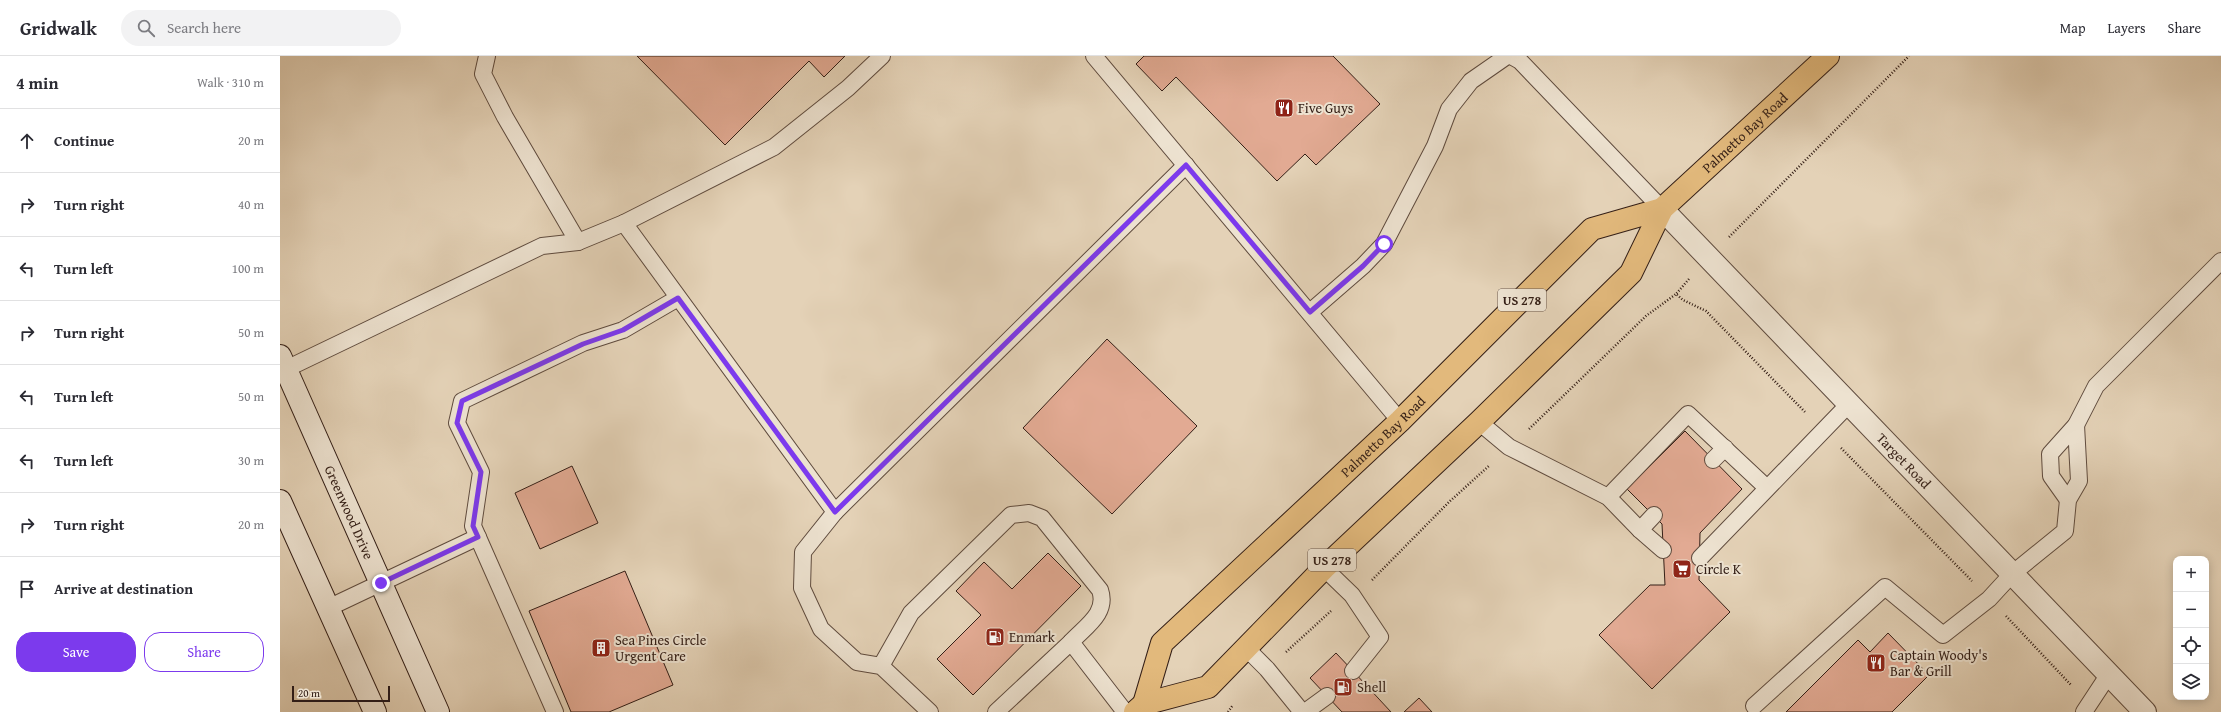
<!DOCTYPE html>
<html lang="en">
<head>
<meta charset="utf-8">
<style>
  :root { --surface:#fff; --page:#f2f2f3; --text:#2b2b33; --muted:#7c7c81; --line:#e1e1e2; --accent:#7c3aed }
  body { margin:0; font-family:"Gentium Book Plus",serif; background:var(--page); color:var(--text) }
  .controls { position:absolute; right:12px; bottom:12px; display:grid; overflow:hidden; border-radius:8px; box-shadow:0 2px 10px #0003 }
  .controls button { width:36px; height:36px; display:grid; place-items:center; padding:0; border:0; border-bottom:1px solid var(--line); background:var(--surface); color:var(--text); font:20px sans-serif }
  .scale { position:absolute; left:12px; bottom:10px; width:98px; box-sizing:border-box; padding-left:4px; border:2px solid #331e16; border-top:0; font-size:11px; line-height:14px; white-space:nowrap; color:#331e16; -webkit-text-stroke:3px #ede2d0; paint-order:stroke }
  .stop { position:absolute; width:12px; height:12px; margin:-9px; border:3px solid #7c3aed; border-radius:50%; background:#fff }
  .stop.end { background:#7c3aed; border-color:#fff; box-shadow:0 1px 4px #0008 }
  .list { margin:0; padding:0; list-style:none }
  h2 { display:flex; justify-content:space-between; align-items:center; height:52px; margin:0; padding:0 16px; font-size:17px }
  h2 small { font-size:13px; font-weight:400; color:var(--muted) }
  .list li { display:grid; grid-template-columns:26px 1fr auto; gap:12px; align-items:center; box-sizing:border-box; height:64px; padding:0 16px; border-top:1px solid var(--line) }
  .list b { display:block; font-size:15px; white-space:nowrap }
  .list em { font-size:13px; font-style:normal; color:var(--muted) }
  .actions { display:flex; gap:8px; padding:12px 16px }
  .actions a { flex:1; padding:9px 0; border:1px solid var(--accent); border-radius:16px; text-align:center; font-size:14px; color:var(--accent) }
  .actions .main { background:var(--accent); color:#fff }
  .icon { flex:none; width:22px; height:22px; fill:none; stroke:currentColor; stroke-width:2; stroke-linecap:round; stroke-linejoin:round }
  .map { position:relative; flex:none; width:1941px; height:656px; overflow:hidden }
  header { display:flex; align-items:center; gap:24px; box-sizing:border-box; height:56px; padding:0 20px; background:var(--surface); border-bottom:1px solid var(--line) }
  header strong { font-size:19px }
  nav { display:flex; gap:22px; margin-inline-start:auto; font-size:14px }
  .search { width:280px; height:36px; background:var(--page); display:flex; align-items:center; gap:10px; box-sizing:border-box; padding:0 14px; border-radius:22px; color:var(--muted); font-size:15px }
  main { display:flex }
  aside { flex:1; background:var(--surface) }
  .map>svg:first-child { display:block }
</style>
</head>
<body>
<header>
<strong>Gridwalk</strong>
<div class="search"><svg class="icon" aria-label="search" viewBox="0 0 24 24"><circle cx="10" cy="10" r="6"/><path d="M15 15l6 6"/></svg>Search here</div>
<nav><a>Map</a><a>Layers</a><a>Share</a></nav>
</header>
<main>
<aside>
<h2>4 min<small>Walk · 310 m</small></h2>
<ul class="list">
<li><svg class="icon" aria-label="ahead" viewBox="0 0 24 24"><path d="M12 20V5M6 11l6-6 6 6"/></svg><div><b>Continue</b></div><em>20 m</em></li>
<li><svg class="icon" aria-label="right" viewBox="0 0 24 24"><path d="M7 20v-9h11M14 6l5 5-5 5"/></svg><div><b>Turn right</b></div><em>40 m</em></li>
<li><svg class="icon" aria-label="left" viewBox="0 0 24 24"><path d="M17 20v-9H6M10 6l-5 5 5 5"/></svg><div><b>Turn left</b></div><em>100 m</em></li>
<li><svg class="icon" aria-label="right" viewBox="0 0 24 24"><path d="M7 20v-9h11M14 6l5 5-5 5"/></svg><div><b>Turn right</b></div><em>50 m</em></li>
<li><svg class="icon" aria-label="left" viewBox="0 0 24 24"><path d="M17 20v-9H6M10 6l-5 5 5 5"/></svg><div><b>Turn left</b></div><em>50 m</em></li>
<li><svg class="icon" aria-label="left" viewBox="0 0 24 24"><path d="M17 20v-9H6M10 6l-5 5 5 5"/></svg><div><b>Turn left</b></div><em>30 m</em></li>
<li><svg class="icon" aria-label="right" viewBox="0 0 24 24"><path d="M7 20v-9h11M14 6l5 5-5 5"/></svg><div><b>Turn right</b></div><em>20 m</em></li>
<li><svg class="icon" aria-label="arrive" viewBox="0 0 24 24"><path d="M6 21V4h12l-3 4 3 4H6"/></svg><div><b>Arrive at destination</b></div></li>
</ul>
<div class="actions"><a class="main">Save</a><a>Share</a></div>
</aside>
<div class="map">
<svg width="1941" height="656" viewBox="0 0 1941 656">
  <rect width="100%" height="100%" fill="#e4d2b7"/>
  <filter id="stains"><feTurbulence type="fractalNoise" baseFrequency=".005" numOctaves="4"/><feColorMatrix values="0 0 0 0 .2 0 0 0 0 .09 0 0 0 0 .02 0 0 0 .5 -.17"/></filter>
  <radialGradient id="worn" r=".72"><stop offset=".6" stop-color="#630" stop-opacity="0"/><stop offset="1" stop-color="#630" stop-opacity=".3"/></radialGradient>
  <g fill="#e2aa93" stroke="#331e16">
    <path d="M357 0H565L544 21 529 5 445 89Z"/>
    <path d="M864 0H1053L1100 48 1036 109 1025 98 997 125 896 21 882 35 856 8Z"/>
    <path d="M827 283 917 370 832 458 743 372Z"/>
    <path d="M1405 375 1462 433 1420 477 1419 524 1450 556 1372 633 1319 579 1370 529H1385L1382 468 1347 433Z"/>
    <path d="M292 410 318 467 260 493 235 437Z"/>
    <path d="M768 497 801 530 693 639 657 603 701 559 676 535 704 506 732 533Z"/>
    <path d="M345 515 393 629 329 656H291L249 555Z"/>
    <path d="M1608 577 1649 619 1612 656H1506L1578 584 1590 596Z"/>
    <path d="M1056 597 1073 615 1111 656H1062L1030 622Z"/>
    <path d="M1139 642 1152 656H1124Z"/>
  </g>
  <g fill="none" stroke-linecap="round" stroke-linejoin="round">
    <g stroke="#5f4b3e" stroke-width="18">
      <g id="lane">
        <path d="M207 0 203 18 225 61 298 186"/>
        <path d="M602 0 568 32 494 91 344 167 555 456 523 496 522 532 541 573 577 606 601 610 650 656"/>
        <path d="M814 0 1120 365"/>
        <path d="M1231 0 1240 5 1382 153"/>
        <path d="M1030 256 1083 210 1104 188 1155 90 1169 53 1191 25 1227 0"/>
        <path d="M6 313 262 190 298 186 344 167"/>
        <path d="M1199 366 1229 391 1328 441 1360 474 1383 494"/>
        <path d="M1433 404 1445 392"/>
        <path d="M1328 441 1408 358 1487 432"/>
        <path d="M1788 444 1771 420 1770 398 1796 369 1816 330 1941 205"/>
        <path d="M555 456 906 109"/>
        <path d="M1360 474 1374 459"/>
        <path d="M1420 502 1569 348"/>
        <path d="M1044 512 1072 539 1100 581 1073 615"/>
        <path d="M48 552 198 481"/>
        <path d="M966 592 987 613 1022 656"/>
        <path d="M601 610 631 557 731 459 749 457 762 462 820 534C828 557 806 570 791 586"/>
        <path d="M1474 650 1605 531 1663 579 1709 543 1732 518 1785 475 1788 444 1799 425 1796 369"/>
        <path d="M275 656 193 470 201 416 177 367 182 345 303 287 343 274 398 242"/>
        <path d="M716 656 791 586 845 656"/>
        <path d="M1025 656 1047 640"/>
        <path d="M1804 656 1829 618"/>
      </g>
    </g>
    <g stroke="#5f4b3e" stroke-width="24">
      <g id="street">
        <path id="s1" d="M1382 153 1865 656"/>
      </g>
    </g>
    <g stroke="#331e16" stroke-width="24">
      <g id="secondary">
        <path id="s2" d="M0 300 158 656"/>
        <path d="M0 445 95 656"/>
      </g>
    </g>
    <g stroke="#331e16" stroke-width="24">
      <g id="highway">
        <path id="s3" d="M864 648 882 587 1120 365 1312 173 1382 153"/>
        <path id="s4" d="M855 656 864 648 928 631 1044 512 1199 366 1351 217 1382 153 1548 0"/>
      </g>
    </g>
    <g stroke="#331e16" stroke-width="2.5" stroke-dasharray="1 2" stroke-linecap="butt">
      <path d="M1449 181 1629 0"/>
      <path d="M1409 223 1396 238 1403 244 1426 255 1526 357"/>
      <path d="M1249 373 1366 260 1396 238"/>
      <path d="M1561 392 1692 525"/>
      <path d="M1092 524 1170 445 1210 409"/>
      <path d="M1726 560 1791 629"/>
      <path d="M1006 596 1051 555"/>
      <path d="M948 656 953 649"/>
    </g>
    <use href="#lane" stroke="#ede2d0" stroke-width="16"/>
    <use href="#street" stroke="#ede2d0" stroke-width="22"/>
    <use href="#secondary" stroke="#ede2d0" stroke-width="22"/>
    <use href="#highway" stroke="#e2b97c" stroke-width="22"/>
  </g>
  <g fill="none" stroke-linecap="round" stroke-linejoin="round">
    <path stroke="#7c3aed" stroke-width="5" d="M101 527 198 481 193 470 201 416 177 367 182 345 303 288 343 274 398 242 555 456 906 109 1030 256 1083 210 1104 188"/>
  </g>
  <defs>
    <g id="restaurant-square" transform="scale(1)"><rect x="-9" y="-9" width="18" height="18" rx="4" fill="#8f2418" stroke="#ede2d0"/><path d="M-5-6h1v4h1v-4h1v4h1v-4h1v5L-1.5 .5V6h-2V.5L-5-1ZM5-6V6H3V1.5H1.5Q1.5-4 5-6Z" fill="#fff"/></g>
    <g id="supermarket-square" transform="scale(1)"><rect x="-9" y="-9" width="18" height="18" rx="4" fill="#8f2418" stroke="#ede2d0"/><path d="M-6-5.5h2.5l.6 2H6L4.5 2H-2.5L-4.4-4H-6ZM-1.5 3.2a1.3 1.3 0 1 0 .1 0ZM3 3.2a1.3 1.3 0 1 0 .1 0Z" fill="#fff"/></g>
    <g id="fuel-square" transform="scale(1)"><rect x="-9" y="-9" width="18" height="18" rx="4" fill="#8f2418" stroke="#ede2d0"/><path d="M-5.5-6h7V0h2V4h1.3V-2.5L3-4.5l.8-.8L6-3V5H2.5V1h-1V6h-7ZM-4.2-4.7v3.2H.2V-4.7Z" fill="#fff"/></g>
    <g id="building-square" transform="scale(1)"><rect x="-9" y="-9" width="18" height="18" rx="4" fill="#8f2418" stroke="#ede2d0"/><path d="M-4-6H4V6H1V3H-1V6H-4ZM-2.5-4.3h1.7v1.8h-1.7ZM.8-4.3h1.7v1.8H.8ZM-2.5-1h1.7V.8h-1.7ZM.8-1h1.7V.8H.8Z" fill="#fff"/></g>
  </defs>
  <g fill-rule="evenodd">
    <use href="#restaurant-square" x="1004" y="52"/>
    <use href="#supermarket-square" x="1402" y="513"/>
    <use href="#fuel-square" x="715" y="581"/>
    <use href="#building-square" x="321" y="592"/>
    <use href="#restaurant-square" x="1596" y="607"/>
    <use href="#fuel-square" x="1063" y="631"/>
  </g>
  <g text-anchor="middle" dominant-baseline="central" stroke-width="4" stroke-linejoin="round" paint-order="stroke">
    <g fill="#ede2d0" stroke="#6b594e" stroke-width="1">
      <rect x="1218" y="233" width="48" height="22" rx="3"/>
      <rect x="1028" y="493" width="48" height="22" rx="3"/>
    </g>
    <g font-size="13" font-weight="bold" fill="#331e16">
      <text x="1242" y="244">US 278</text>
      <text x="1052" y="504">US 278</text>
    </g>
    <g font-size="14" fill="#331e16" stroke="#ede2d0" text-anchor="start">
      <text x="1018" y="52">Five Guys</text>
      <text x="1416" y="513">Circle K</text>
      <text x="729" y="581">Enmark</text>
      <text x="335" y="584">Sea Pines Circle<tspan x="335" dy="16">Urgent Care</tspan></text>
      <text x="1610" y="599">Captain Woody's<tspan x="1610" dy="16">Bar &amp; Grill</tspan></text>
      <text x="1077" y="631">Shell</text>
    </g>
    <g font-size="14" fill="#331e16" stroke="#ede2d0">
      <text stroke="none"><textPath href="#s4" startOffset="854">Palmetto Bay Road</textPath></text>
      <text stroke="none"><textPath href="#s3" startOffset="366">Palmetto Bay Road</textPath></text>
      <text stroke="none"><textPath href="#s1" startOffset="349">Target Road</textPath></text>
      <text stroke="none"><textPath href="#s2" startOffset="171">Greenwood Drive</textPath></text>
    </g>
  </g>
  <rect width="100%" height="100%" filter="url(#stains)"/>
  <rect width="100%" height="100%" fill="url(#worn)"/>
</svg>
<div class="controls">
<button>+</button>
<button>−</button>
<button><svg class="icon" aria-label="locate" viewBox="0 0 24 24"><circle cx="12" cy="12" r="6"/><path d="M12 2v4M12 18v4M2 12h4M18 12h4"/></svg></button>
<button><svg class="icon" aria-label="layers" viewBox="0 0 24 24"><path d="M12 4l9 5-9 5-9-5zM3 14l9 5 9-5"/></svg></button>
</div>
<div class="scale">20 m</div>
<div class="stop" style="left:1104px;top:188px"></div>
<div class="stop end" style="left:101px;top:527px"></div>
</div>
</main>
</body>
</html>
